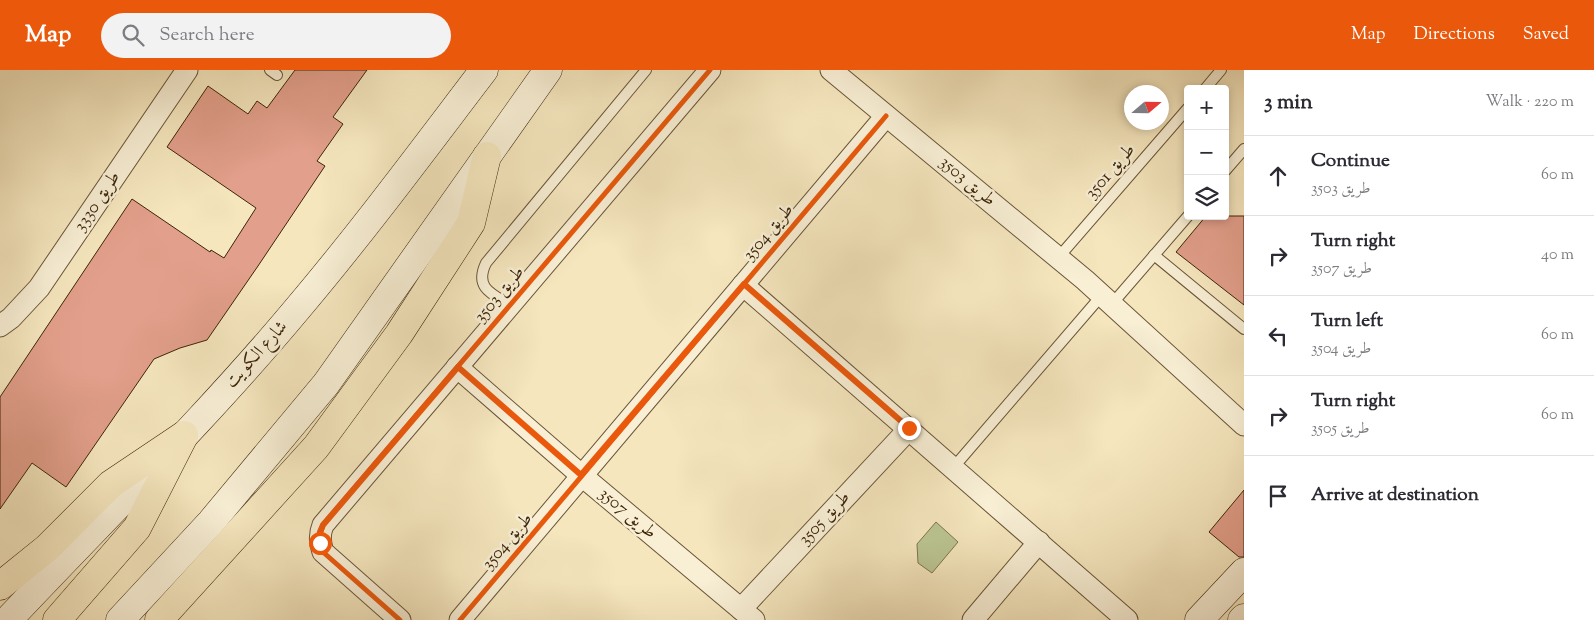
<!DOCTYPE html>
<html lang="en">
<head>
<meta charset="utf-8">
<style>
  :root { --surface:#fff; --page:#f2f2f3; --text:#2b2b33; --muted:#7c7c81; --line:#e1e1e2; --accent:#ea580c }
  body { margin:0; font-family:"Sorts Mill Goudy",Amiri,serif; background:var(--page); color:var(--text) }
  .controls { position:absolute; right:15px; top:15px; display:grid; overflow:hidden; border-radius:5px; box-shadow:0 2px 8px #0003 }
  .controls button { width:45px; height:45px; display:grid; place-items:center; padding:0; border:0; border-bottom:1px solid var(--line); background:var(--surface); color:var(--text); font:25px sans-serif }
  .compass { position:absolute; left:1124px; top:15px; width:45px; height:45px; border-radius:50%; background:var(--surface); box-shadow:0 2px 8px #0003; rotate:70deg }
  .stop { position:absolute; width:15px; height:15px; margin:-11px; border:4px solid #ea580c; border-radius:50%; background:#fff }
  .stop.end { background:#ea580c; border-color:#fff; box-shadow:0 1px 5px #0008 }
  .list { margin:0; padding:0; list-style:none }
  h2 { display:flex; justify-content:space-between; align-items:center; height:65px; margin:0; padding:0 20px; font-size:21px }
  h2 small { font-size:16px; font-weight:400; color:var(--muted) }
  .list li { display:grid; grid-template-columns:32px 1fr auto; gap:15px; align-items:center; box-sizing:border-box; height:80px; padding:0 20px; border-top:1px solid var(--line) }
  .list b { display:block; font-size:19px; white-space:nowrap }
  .list p { margin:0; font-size:16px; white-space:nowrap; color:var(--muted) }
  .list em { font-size:16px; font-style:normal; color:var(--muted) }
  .icon { flex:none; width:28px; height:28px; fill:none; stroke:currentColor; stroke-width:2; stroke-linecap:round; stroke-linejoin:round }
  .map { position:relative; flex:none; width:1244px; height:550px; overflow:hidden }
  header { display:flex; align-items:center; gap:30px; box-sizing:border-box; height:70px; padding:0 25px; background:var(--accent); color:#fff }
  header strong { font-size:24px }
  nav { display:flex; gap:28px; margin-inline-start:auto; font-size:18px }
  .search { width:350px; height:45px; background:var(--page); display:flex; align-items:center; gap:12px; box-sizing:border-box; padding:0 18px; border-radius:28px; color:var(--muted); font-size:19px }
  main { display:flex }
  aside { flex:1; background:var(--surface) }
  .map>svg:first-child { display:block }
</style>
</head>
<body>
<header>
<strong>Map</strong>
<div class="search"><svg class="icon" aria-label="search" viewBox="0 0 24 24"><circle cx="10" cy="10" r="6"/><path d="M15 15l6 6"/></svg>Search here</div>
<nav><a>Map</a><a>Directions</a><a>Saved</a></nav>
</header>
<main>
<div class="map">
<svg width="1244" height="550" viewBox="0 0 1244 550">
  <rect width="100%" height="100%" fill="#f5e6be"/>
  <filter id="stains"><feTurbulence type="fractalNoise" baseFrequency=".004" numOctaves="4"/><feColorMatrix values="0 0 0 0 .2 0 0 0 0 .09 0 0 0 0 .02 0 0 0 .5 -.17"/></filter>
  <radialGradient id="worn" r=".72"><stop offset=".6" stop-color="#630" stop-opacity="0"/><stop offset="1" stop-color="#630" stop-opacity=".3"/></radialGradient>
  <path fill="#bbc593" stroke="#7c754e" d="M936 452 958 472 932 503 918 493 917 474Z"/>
  <g fill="#e29f8b" stroke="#3d2509">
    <path d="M295 0H367L333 47 343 54 317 91 325 96 258 196 207 270 180 278 154 289 66 417 32 393 0 439V327L132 129 210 182 211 180 224 188 256 138 167 77 208 16 248 44 257 31 267 38Z"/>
    <path d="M1206 146H1244V235L1176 182Z"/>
    <path d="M1244 420V487H1239L1209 462Z"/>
  </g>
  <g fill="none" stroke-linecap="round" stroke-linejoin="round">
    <g stroke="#6b5536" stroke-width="12">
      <g id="lane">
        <path d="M270 0 277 5"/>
        <path d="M1205 19 1221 0"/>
        <path d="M1225 101 1244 79"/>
        <path d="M1154 185 1244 259"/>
        <path d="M1058 188 1188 38"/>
        <path d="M1112 234 1188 146"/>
        <path d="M510 235C492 224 474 218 486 193L646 0"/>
        <path d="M953 398 1102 225"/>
      </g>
    </g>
    <g stroke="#6b5536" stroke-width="23">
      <g id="street">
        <path d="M831 0 1085 210 1244 355"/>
        <path d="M743 215 1127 550"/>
        <path d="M0 256 11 248 39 218 187 0"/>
        <path d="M457 297 581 405 754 550"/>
        <path d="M741 539 909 359"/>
        <path d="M400 550 323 482C320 472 319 465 323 455L710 0"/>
        <path d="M460 550 886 46"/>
        <path d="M973 550 1039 472"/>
      </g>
    </g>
    <g stroke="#3d2509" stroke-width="29">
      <g id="secondary">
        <path d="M8 550C105 447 207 347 298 238 363 161 423 80 484 0"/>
        <path d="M120 550 211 452 326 314 548 0"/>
        <path d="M1199 550 1244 502"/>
        <path d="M1242 550 1244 548"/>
      </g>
    </g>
    <g stroke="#3d2509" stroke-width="29">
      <g id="highway">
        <path d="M0 516 47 478 111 414 184 365"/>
        <path d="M57 550 137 458 184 366"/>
        <path d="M159 550 316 377 399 264 471 153 487 86"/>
      </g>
    </g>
    <use href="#lane" stroke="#f8efd5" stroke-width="10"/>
    <use href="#street" stroke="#f8efd5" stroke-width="21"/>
    <use href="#secondary" stroke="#f8efd5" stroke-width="28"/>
    <use href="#highway" stroke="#f5e6be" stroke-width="28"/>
    <g stroke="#f8efd5" stroke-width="8">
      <g id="cycleway">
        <path d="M400 550 323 482C320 472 319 465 323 455L710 0"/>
        <path d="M460 550 886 46"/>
      </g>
    </g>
    <use href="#cycleway" stroke="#e8590c" stroke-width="5"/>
  </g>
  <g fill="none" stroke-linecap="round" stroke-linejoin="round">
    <path stroke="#ea580c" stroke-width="6" d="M320 473V462L323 455 458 297 581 405 744 214 909 358"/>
  </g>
  <g text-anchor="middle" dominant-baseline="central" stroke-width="5" stroke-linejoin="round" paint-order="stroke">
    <g font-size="18" fill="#3d2509" stroke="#f8efd5">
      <text transform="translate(1111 102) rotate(-49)">طريق 3501</text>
      <text transform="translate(967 112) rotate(40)">طريق 3503</text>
      <text transform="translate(98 132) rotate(-56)">طريق 3330</text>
      <text transform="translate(769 163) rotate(-50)">طريق 3504</text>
      <text transform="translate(500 225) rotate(-50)">طريق 3503</text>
      <text transform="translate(257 285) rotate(-48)">شارع الكويت</text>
      <text transform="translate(627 444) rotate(40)">طريق 3507</text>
      <text transform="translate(825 449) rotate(-47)">طريق 3505</text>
      <text transform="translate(508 472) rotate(-50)">طريق 3504</text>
    </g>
  </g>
  <rect width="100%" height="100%" filter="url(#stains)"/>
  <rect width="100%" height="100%" fill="url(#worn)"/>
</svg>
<div class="controls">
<button>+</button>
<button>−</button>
<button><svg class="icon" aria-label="layers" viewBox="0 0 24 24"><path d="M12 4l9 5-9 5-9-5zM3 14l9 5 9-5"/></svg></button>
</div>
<svg class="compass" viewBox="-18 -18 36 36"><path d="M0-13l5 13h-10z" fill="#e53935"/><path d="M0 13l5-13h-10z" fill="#7c7c81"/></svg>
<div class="stop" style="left:320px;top:473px"></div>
<div class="stop end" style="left:909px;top:358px"></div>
</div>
<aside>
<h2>3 min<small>Walk · 220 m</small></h2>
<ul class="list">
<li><svg class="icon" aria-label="ahead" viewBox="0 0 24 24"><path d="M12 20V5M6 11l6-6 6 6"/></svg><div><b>Continue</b><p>طريق 3503</p></div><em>60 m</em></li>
<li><svg class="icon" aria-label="right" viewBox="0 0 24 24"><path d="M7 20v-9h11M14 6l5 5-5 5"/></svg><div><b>Turn right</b><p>طريق 3507</p></div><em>40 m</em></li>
<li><svg class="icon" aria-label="left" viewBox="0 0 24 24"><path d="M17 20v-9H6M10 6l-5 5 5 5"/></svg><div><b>Turn left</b><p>طريق 3504</p></div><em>60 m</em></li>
<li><svg class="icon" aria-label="right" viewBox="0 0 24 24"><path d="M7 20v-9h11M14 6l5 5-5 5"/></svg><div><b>Turn right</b><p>طريق 3505</p></div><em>60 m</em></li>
<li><svg class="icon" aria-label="arrive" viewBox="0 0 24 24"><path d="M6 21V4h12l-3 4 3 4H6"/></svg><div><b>Arrive at destination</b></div></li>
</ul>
</aside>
</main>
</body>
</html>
